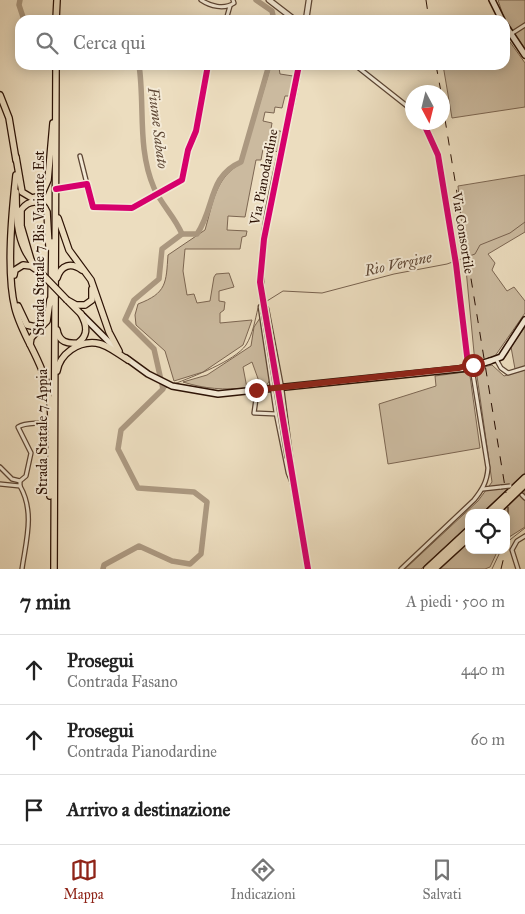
<!DOCTYPE html>
<html lang="it">
<head>
<meta charset="utf-8">
<style>
  :root { --surface:#fff; --page:#f2f2f2; --text:#222; --muted:#767676; --line:#e0e0e0; --accent:#8f2418 }
  body { margin:0; font-family:"IM FELL Great Primer",serif; background:var(--page); color:var(--text) }
  .controls { position:absolute; right:15px; bottom:15px; display:grid; overflow:hidden; border-radius:10px; box-shadow:0 2px 12px #0003 }
  .controls button { width:45px; height:45px; display:grid; place-items:center; padding:0; border:0; border-bottom:1px solid var(--line); background:var(--surface); color:var(--text); font:25px sans-serif }
  .compass { position:absolute; left:405px; top:85px; width:45px; height:45px; border-radius:50%; background:var(--surface); box-shadow:0 2px 12px #0003; rotate:173deg }
  .stop { position:absolute; width:15px; height:15px; margin:-11px; border:4px solid #8f2418; border-radius:50%; background:#fff }
  .stop.end { background:#8f2418; border-color:#fff; box-shadow:0 1px 5px #0008 }
  .list { margin:0; padding:0; list-style:none }
  h2 { display:flex; justify-content:space-between; align-items:center; height:65px; margin:0; padding:0 20px; font-size:21px }
  h2 small { font-size:16px; font-weight:400; color:var(--muted) }
  .list li { display:grid; grid-template-columns:32px 1fr auto; gap:15px; align-items:center; box-sizing:border-box; height:70px; padding:0 20px; border-top:1px solid var(--line) }
  .list b { display:block; font-size:19px; white-space:nowrap }
  .list p { margin:0; font-size:16px; white-space:nowrap; color:var(--muted) }
  .list em { font-size:16px; font-style:normal; color:var(--muted) }
  .icon { flex:none; width:28px; height:28px; fill:none; stroke:currentColor; stroke-width:2; stroke-linecap:round; stroke-linejoin:round }
  .map { position:relative; flex:none; width:525px; height:569px; overflow:hidden }
  .search { position:absolute; background:var(--surface); box-shadow:0 2px 12px #0003; left:15px; right:15px; top:15px; height:55px; display:flex; align-items:center; gap:12px; box-sizing:border-box; padding:0 18px; border-radius:15px; color:var(--muted); font-size:19px }
  .sheet { height:275px; background:var(--surface) }
  nav { display:flex; justify-content:space-around; align-items:center; box-sizing:border-box; height:70px; border-top:1px solid var(--line); background:var(--surface); font-size:14px; color:var(--muted) }
  nav a { display:grid; justify-items:center; gap:2px }
  nav .on { color:var(--accent) }
  .map>svg:first-child { display:block }
</style>
</head>
<body>
<div class="map">
<svg width="525" height="569" viewBox="0 0 525 569">
  <rect width="100%" height="100%" fill="#ecddbf"/>
  <filter id="stains"><feTurbulence type="fractalNoise" baseFrequency=".004" numOctaves="4"/><feColorMatrix values="0 0 0 0 .2 0 0 0 0 .09 0 0 0 0 .02 0 0 0 .5 -.17"/></filter>
  <radialGradient id="worn" r=".72"><stop offset=".6" stop-color="#630" stop-opacity="0"/><stop offset="1" stop-color="#630" stop-opacity=".3"/></radialGradient>
  <g fill="#cbba9f" stroke="#7c6652">
    <path d="M498 0H525V49L504 18Z"/>
    <path d="M505 35 525 63V107L452 118 443 65H505Z"/>
    <path d="M271 65 279 68 280 74 293 76 291 96H285L282 108 275 107 274 113 265 112 263 121 272 123 271 129 284 132 279 152 263 149 261 160H256L245 217 228 216 227 230 247 231 246 236 242 237 240 249H185L183 271 187 295 194 294 197 303 210 301 214 277 216 274 229 273 234 287 219 291V301L225 302 224 310 220 313V323L252 320 243 345 203 372 174 381 165 351 136 325 135 315 138 304C167 293 166 283 168 255L205 230C213 203 215 177 242 163Z"/>
    <path d="M525 175V232L488 254 495 263 492 270 507 291 514 287 525 301V313L495 356 475 363 458 186Z"/>
    <path d="M260 318 270 380 266 386 261 387 252 362 243 367 247 388C224 390 205 389 183 382L207 375 251 346 254 327Z"/>
    <path d="M525 327V367L515 369 511 347Z"/>
    <path d="M492 365 504 376 525 370V473L482 513H469V525L421 569H405L478 501 492 482 476 369Z"/>
    <path d="M465 372 470 376 480 448 388 464 379 404 436 386 435 376Z"/>
    <path d="M525 489V527L506 539V513H500Z"/>
    <path d="M469 541V550H498L490 567 485 569H439Z"/>
  </g>
  <g fill="none" stroke-linecap="round" stroke-linejoin="round">
    <g stroke="#78624f" stroke-width="1">
      <path d="M267 301 283 291 322 293 394 274 447 264 475 254 480 245 510 233 525 222"/>
      <path d="M174 384C192 377 235 361 246 345 253 334 255 320 258 308"/>
      <path d="M163 389 168 387"/>
      <path d="M506 543 525 528"/>
      <path d="M492 569 501 550"/>
    </g>
    <g stroke="#ab9880" stroke-width="5.5">
      <path d="M20 0 19 5 24 20"/>
      <path d="M256 0 272 11 274 20"/>
      <path d="M182 234H197C215 208 208 176 241 162L269 65"/>
      <path d="M103 569 104 565 139 546 172 561 190 564 201 554 207 502 194 492 138 488 118 449 121 430 163 389 154 349 125 320 134 300 159 279 162 249 182 234C175 217 161 204 154 188 137 149 145 105 139 65"/>
    </g>
    <g stroke="#5c4534" stroke-width="5.5">
      <g id="minor">
        <path d="M201 0C210 6 224 10 234 3L233 0"/>
        <path d="M226 20 230 6"/>
        <path d="M511 34 525 25"/>
        <path d="M355 65 412 110"/>
        <path d="M423 122 438 155 456 264 468 364"/>
        <path d="M80 156 87 184"/>
        <path d="M56 189 87 184 93 207 132 208 182 180 188 150 196 131 208 65"/>
        <path d="M496 359 501 368 508 373 525 368"/>
        <path d="M256 399 254 413 277 414"/>
        <path d="M0 467 12 479 20 481"/>
        <path d="M0 484 20 486C35 512 26 541 22 569"/>
        <path d="M20 486V481L26 476 31 453 18 427C27 421 39 425 49 421"/>
        <path d="M483 489 501 487"/>
        <path d="M522 495 525 498"/>
        <path d="M401 569 474 500C482 490 487 482 488 468L472 368"/>
        <path d="M518 569 512 550 517 541 525 536"/>
      </g>
    </g>
    <g stroke="#5c4534" stroke-width="7">
      <g id="tertiary">
        <path d="M269 0 295 20"/>
        <path d="M306 20 309 0"/>
        <path d="M261 307 277 414 289 473 293 483"/>
        <path d="M266 309 281 388 293 481"/>
        <path d="M264 312C251 234 288 143 299 65"/>
        <path d="M293 482 308 569"/>
      </g>
    </g>
    <g stroke="#2c1205" stroke-width="8">
      <g id="secondary">
        <path d="M492 0 502 20"/>
        <path d="M505 25 525 55"/>
        <path d="M83 316 116 349"/>
        <path d="M126 358 148 374 172 386 218 394 468 368"/>
        <path d="M490 361 501 357 525 320"/>
        <circle cx="470" cy="366" r="2.5"/>
      </g>
    </g>
    <g stroke="#2c1205" stroke-width="8">
      <g id="primary">
        <path d="M0 95 9 118 16 160"/>
        <path d="M16 192C16 221 17 247 38 269"/>
        <path d="M69 302 81 314"/>
      </g>
    </g>
    <g stroke="#2c1205" stroke-width="8">
      <g id="trunk">
        <path d="M56 20 57 0"/>
        <path d="M16 157 22 192 32 198 41 196 48 180 53 123"/>
        <path d="M16 175C12 212 6 272 15 308 22 336 42 360 48 389 54 423 50 461 50 496"/>
        <path d="M58 218 69 250 91 280 109 332 119 351"/>
        <path d="M31 260 21 226V210C29 199 42 199 47 212L49 247"/>
        <path d="M14 275 15 270 23 265 31 266 41 273"/>
        <path d="M57 278C61 265 71 262 82 270"/>
        <path d="M67 300 76 305H85L92 300V289"/>
        <path d="M51 303 52 242"/>
        <path d="M18 306 27 325 40 328 47 321 50 300"/>
        <path d="M57 330C59 342 67 344 78 343 89 335 87 325 81 314"/>
        <path d="M30 344 31 338 40 328"/>
        <path d="M57 371C60 354 78 341 96 343 107 344 118 354 128 360"/>
        <path d="M54 569 56 65"/>
      </g>
    </g>
    <g stroke="#2c1205" stroke-width="9">
      <g id="motorway">
        <path d="M488 513 525 478"/>
        <path d="M495 513 525 484"/>
        <path d="M427 569 469 530"/>
        <path d="M434 569 469 537"/>
      </g>
    </g>
    <use href="#minor" stroke="#f3e9d5" stroke-width="3"/>
    <use href="#tertiary" stroke="#f3e9d5" stroke-width="4.5"/>
    <use href="#secondary" stroke="#f3e9d5" stroke-width="5"/>
    <use href="#primary" stroke="#ecddbf" stroke-width="5.5"/>
    <use href="#trunk" stroke="#ecddbf" stroke-width="5.5"/>
    <use href="#motorway" stroke="#ecddbf" stroke-width="6"/>
    <g stroke="#2c1205" stroke-width="1" stroke-dasharray="9 9" stroke-linecap="butt">
      <path d="M426 0 429 20"/>
      <path d="M436 65 441 92"/>
      <path d="M442 101 506 493"/>
      <path d="M501 569 508 540V506"/>
    </g>
    <g stroke="#5c4534" stroke-width="5.5" stroke-linecap="butt">
      <path id="minor-bridge" d="M501 487 510 486"/>
    </g>
    <g stroke="#5c4534" stroke-width="7" stroke-linecap="butt">
      <path id="tertiary-bridge" d="M264 312 288 458"/>
    </g>
    <g stroke="#2c1205" stroke-width="8" stroke-linecap="butt">
      <path id="secondary-bridge" d="M477 365 490 361"/>
    </g>
    <g stroke="#2c1205" stroke-width="8" stroke-linecap="butt">
      <path id="primary-bridge" d="M41 273 67 300"/>
    </g>
    <use href="#minor-bridge" stroke="#f3e9d5" stroke-width="3"/>
    <use href="#tertiary-bridge" stroke="#f3e9d5" stroke-width="4.5"/>
    <use href="#secondary-bridge" stroke="#f3e9d5" stroke-width="5"/>
    <use href="#primary-bridge" stroke="#ecddbf" stroke-width="5.5"/>
    <g stroke="#f3e9d5" stroke-width="9">
      <g id="cycleway">
        <path d="M299 65 264 239 260 282 308 569"/>
        <path d="M423 122 438 155 456 264 468 364"/>
        <path d="M56 189 87 184 93 207 132 208 182 180 188 150 196 131 208 65"/>
      </g>
    </g>
    <use href="#cycleway" stroke="#d6006c" stroke-width="6"/>
  </g>
  <g fill="none" stroke-linecap="round" stroke-linejoin="round">
    <path stroke="#8f2418" stroke-width="6" d="M256 390 459 368 470 364 473 365"/>
  </g>
  <g text-anchor="middle" dominant-baseline="central" stroke-width="4" stroke-linejoin="round" paint-order="stroke">
    <g font-size="14" fill="#2c1205" stroke="#f3e9d5">
      <text transform="translate(264 177) rotate(-79)">Via Pianodardine</text>
      <text transform="translate(463 233) rotate(81)">Via Consortile</text>
      <text transform="translate(39 243) rotate(-90)">Strada Statale 7 Bis Variante Est</text>
      <text transform="translate(42 432) rotate(-90)">Strada Statale 7 Appia</text>
    </g>
    <g font-size="15" font-style="italic" fill="#5f4836" stroke="#f3e9d5">
      <text transform="translate(158 128) rotate(83)">Fiume Sabato</text>
      <text transform="translate(398 264) rotate(-12)">Rio Vergine</text>
    </g>
  </g>
  <rect width="100%" height="100%" filter="url(#stains)"/>
  <rect width="100%" height="100%" fill="url(#worn)"/>
</svg>
<div class="controls">
<button><svg class="icon" aria-label="locate" viewBox="0 0 24 24"><circle cx="12" cy="12" r="6"/><path d="M12 2v4M12 18v4M2 12h4M18 12h4"/></svg></button>
</div>
<svg class="compass" viewBox="-18 -18 36 36"><path d="M0-13l5 13h-10z" fill="#e53935"/><path d="M0 13l5-13h-10z" fill="#767676"/></svg>
<div class="stop" style="left:473px;top:365px"></div>
<div class="stop end" style="left:256px;top:390px"></div>
<div class="search"><svg class="icon" aria-label="search" viewBox="0 0 24 24"><circle cx="10" cy="10" r="6"/><path d="M15 15l6 6"/></svg>Cerca qui</div>
</div>
<section class="sheet">
<h2>7 min<small>A piedi · 500 m</small></h2>
<ul class="list">
<li><svg class="icon" aria-label="ahead" viewBox="0 0 24 24"><path d="M12 20V5M6 11l6-6 6 6"/></svg><div><b>Prosegui</b><p>Contrada Fasano</p></div><em>440 m</em></li>
<li><svg class="icon" aria-label="ahead" viewBox="0 0 24 24"><path d="M12 20V5M6 11l6-6 6 6"/></svg><div><b>Prosegui</b><p>Contrada Pianodardine</p></div><em>60 m</em></li>
<li><svg class="icon" aria-label="arrive" viewBox="0 0 24 24"><path d="M6 21V4h12l-3 4 3 4H6"/></svg><div><b>Arrivo a destinazione</b></div></li>
</ul>
</section>
<nav>
<a class="on"><svg class="icon" aria-label="map" viewBox="0 0 24 24"><path d="M3 6l6-2 6 2 6-2v14l-6 2-6-2-6 2zM9 4v14M15 6v14"/></svg>Mappa</a>
<a><svg class="icon" aria-label="directions" viewBox="0 0 24 24"><path d="M12 3l9 9-9 9-9-9zM9 14v-3h6M13 9l2 2-2 2"/></svg>Indicazioni</a>
<a><svg class="icon" aria-label="saved" viewBox="0 0 24 24"><path d="M7 4h10v16l-5-4-5 4z"/></svg>Salvati</a>
</nav>
</body>
</html>
